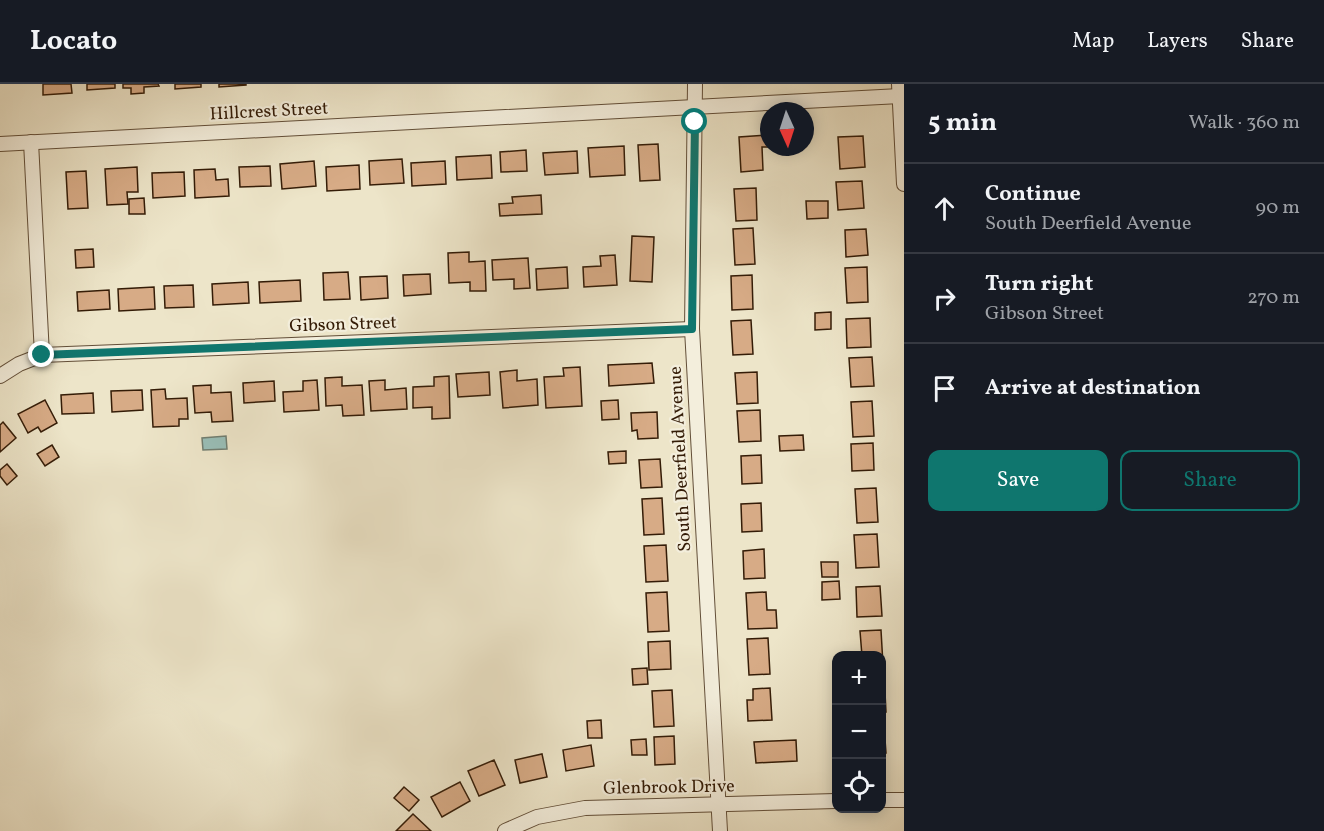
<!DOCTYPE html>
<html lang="en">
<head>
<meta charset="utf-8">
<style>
  :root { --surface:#171b24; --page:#20242c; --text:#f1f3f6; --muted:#9ea1a6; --line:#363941; --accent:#0f766e }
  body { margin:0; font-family:Vollkorn,serif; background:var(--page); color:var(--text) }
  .controls { position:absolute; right:18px; bottom:18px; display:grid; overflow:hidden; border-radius:12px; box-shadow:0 3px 15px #0003 }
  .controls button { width:54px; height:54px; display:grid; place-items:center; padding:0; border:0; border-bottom:2px solid var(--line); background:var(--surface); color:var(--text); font:30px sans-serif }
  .compass { position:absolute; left:760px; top:18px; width:54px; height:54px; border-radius:50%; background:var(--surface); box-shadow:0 3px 15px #0003; rotate:177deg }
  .stop { position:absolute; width:18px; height:18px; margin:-14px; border:4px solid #0f766e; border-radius:50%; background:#fff }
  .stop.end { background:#0f766e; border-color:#fff; box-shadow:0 2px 6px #0008 }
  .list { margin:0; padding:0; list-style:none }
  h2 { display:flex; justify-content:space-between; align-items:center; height:78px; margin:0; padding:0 24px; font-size:26px }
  h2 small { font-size:20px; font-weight:400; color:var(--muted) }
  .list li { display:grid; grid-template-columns:39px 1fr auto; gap:18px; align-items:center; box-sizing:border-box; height:90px; padding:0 24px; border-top:2px solid var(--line) }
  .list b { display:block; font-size:22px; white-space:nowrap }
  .list p { margin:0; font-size:20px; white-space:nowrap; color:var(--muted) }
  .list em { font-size:20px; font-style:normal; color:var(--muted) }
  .actions { display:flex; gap:12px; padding:18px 24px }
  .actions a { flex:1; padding:14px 0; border:2px solid var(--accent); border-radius:12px; text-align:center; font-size:21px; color:var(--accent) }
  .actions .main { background:var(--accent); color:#fff }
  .icon { flex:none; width:33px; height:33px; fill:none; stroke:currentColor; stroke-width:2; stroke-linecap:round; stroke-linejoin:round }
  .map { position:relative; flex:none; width:904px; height:747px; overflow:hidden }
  header { display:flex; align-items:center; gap:36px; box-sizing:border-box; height:84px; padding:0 30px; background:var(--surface); border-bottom:2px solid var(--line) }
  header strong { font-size:28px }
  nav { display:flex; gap:33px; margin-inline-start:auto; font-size:21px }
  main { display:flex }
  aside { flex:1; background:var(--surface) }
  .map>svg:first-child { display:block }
</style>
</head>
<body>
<header>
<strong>Locato</strong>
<nav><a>Map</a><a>Layers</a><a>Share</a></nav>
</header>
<main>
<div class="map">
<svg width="904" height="747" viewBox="0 0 904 747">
  <rect width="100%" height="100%" fill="#ede5c9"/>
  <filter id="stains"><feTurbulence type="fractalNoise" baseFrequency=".00333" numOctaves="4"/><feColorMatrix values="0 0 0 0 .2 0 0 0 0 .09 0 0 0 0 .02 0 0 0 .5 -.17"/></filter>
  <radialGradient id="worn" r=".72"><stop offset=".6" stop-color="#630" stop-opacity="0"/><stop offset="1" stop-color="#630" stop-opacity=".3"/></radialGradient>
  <path fill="#99bfb8" stroke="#717e71" stroke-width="1.5" d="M226 352 227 365 203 366 202 354Z"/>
  <g fill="#d7ab86" stroke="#341c07" stroke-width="1.5">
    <path d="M43 0H71L72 9 43 11Z"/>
    <path d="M87 0H115V4L87 6Z"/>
    <path d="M123 0H158L159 2 144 3V9L131 10V4H123Z"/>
    <path d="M175 0H201V3L175 5Z"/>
    <path d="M219 0H246V1L219 3Z"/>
    <path d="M769 51V63H762L763 86 741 88 739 53Z"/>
    <path d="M863 52 865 83 840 85 838 53Z"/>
    <path d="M658 60 660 96 640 97 638 61Z"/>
    <path d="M624 62 625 91 590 93 588 64Z"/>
    <path d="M526 66 527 87 501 88 500 68Z"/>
    <path d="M577 67 578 89 545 91 543 69Z"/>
    <path d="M491 71 492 94 457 96 456 73Z"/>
    <path d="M402 75 404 99 370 101 369 77Z"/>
    <path d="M314 77 316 102 282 105 280 80Z"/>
    <path d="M445 77 446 100 412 102 411 79Z"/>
    <path d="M359 81 360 105 327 107 326 83Z"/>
    <path d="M270 82 271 102 240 103 239 83Z"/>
    <path d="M137 83 138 108H127L128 120 107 121 105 85Z"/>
    <path d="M215 85 216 96 228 95 229 112 195 114 194 86Z"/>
    <path d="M86 87 88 124 68 125 66 88Z"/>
    <path d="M184 88 185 112 153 114 152 89Z"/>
    <path d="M862 97 864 124 838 126 836 98Z"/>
    <path d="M756 104 757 136 736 137 734 105Z"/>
    <path d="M541 111 542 130 500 132 499 120 513 119 512 113Z"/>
    <path d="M144 114 145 130H129V115Z"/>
    <path d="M806 117H828V134L807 135Z"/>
    <path d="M753 144 755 180 735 181 733 145Z"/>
    <path d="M866 145 868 171 846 173 845 146Z"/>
    <path d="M632 152 654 153 652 198 630 197Z"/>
    <path d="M93 165 94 183 76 184 75 166Z"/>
    <path d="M469 168V178L485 177 486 207H470V198L449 199 448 169Z"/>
    <path d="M615 171 617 201 584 203 583 183 601 182 600 172Z"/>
    <path d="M528 174 530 204 514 205V195L493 196 492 176Z"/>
    <path d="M567 183 568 204 537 206 536 185Z"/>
    <path d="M867 183 868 218 847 219 845 184Z"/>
    <path d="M348 188 350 215 324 216 323 189Z"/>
    <path d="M430 190 431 210 404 212 403 191Z"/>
    <path d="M752 191 753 225 732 226 731 192Z"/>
    <path d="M387 192 388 214 361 216 360 193Z"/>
    <path d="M300 196 301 217 260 219 259 198Z"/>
    <path d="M248 198 249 219 213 221 212 200Z"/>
    <path d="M193 201 194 223 165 224 164 202Z"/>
    <path d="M154 203 155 225 119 227 118 205Z"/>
    <path d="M109 206 110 225 78 227 77 208Z"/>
    <path d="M831 228V245L815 246V229Z"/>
    <path d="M870 234 871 263 847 264 846 235Z"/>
    <path d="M751 236 753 270 733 271 731 237Z"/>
    <path d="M872 273 874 302 851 303 849 274Z"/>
    <path d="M652 279 654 299 609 302 608 281Z"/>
    <path d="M580 283 582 322 546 324 544 293 564 292 563 284Z"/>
    <path d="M517 286V297L537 295 538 321 503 324 500 288Z"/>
    <path d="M489 288 490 311 458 313 456 290Z"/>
    <path d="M757 288 758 319 737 320 735 289Z"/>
    <path d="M449 292 450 334 432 335V323L413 324V303L434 302V293Z"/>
    <path d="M342 293V302L362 301 364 331 343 332 342 321 326 322 325 294Z"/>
    <path d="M317 296 319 326 284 328 283 308 303 307V297Z"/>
    <path d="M385 296V306L406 304 407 325 371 327 369 297Z"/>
    <path d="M274 297 275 317 244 319 243 299Z"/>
    <path d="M211 301V309L231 308 233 337 212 338 211 328 195 329 193 302Z"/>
    <path d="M165 305 166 315 187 314 188 335H179V342L153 343 151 306Z"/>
    <path d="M142 306 143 326 112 328 111 307Z"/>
    <path d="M93 309 94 329 62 330 61 311Z"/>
    <path d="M45 316 57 339 41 348 38 343 28 349 18 330Z"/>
    <path d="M618 316 619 335 602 336 601 317Z"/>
    <path d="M872 317 874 352 853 353 851 318Z"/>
    <path d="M760 326 761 357 739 358 737 327Z"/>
    <path d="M657 328 658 354 638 355 637 346 632 347 631 329Z"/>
    <path d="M3 338 16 354 0 368V341Z"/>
    <path d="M803 351 804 366 780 367 779 352Z"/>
    <path d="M873 359 874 386 852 387 851 360Z"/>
    <path d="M52 361 59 373 45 382 37 370Z"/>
    <path d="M626 367V379L609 380 608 368Z"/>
    <path d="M761 371 762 399 742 400 741 372Z"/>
    <path d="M660 375 662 403 641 404 639 376Z"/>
    <path d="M7 380 17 392 7 401 0 392V386Z"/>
    <path d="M876 404 878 438 857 439 855 405Z"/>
    <path d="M662 414 664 450 644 451 642 415Z"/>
    <path d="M761 419 762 447 742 448 741 420Z"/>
    <path d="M877 450 879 483 856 484 854 451Z"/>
    <path d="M666 461 668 497 646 498 644 462Z"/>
    <path d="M764 465 765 494 744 495 743 467Z"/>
    <path d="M821 478H838V493H822Z"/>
    <path d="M839 497 840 515 822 516V498Z"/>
    <path d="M880 502 882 532 857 533 856 503Z"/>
    <path d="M667 508 669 547 648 548 646 509Z"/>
    <path d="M766 508 767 526H776L777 544 748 545 746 509Z"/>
    <path d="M881 546 883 581H882V572H862L860 547Z"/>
    <path d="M768 554 770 590 749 591 747 555Z"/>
    <path d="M670 557 671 585 649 586 648 558Z"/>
    <path d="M647 584 648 600 633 601 632 585Z"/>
    <path d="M770 604 772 636 748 637 747 616H753V605Z"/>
    <path d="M672 606 674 642 654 643 652 607Z"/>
    <path d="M882 609H885L886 628H882Z"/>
    <path d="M601 636 602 654H588L587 637Z"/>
    <path d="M882 642H884L886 669H882Z"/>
    <path d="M674 652 675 680 655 681 654 653Z"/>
    <path d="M646 655 647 671H632L631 656Z"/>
    <path d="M796 656 797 677 756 679 754 658Z"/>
    <path d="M591 661 594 682 566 687 563 666Z"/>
    <path d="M542 670 547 693 520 699 515 676Z"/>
    <path d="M494 676 505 701 479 712 468 687Z"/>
    <path d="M460 698 470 717 442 733 431 713Z"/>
    <path d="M404 703 419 716 409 727 394 714Z"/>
    <path d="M413 730 431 747H396Z"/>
  </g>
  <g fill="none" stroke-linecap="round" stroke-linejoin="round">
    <g stroke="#624e38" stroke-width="16">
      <g id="minor">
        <path d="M695 0 692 245 720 747"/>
        <path d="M899 0 904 100"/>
        <path d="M31 58 42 271"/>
        <path d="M0 60 900 12"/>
        <path d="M0 292 19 280 42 271 692 245"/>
        <path d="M882 716H904"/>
        <path d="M505 747 537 733 585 724 836 717"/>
      </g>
    </g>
    <use href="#minor" stroke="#f3eedc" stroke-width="14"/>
  </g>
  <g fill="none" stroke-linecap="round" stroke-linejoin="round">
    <path stroke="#0f766e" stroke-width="8" d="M42 271 692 245 695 38"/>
  </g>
  <g text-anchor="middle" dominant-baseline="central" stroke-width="4.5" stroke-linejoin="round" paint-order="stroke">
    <g font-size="18" fill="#341c07" stroke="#f3eedc">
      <text transform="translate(269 28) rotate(-3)">Hillcrest Street</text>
      <text transform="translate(343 241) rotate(-2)">Gibson Street</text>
      <text transform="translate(681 375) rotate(-93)">South Deerfield Avenue</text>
      <text transform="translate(669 704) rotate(-1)">Glenbrook Drive</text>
    </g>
  </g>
  <rect width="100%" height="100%" filter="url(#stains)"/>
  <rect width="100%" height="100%" fill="url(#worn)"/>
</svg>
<div class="controls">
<button>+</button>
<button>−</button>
<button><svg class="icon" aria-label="locate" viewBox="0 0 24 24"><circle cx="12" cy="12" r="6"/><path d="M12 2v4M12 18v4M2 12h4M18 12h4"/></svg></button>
</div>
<svg class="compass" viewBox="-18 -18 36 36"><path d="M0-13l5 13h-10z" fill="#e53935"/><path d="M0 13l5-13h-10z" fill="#9ea1a6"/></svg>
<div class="stop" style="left:695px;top:38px"></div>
<div class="stop end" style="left:42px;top:271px"></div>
</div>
<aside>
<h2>5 min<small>Walk · 360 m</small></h2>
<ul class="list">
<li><svg class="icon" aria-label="ahead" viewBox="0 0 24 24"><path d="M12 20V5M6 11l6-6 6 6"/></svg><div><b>Continue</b><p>South Deerfield Avenue</p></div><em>90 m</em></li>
<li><svg class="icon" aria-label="right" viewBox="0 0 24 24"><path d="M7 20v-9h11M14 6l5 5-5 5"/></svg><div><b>Turn right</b><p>Gibson Street</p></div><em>270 m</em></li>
<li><svg class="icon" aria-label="arrive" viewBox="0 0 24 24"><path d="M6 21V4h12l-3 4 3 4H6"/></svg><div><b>Arrive at destination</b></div></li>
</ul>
<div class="actions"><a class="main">Save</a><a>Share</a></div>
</aside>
</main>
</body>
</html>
